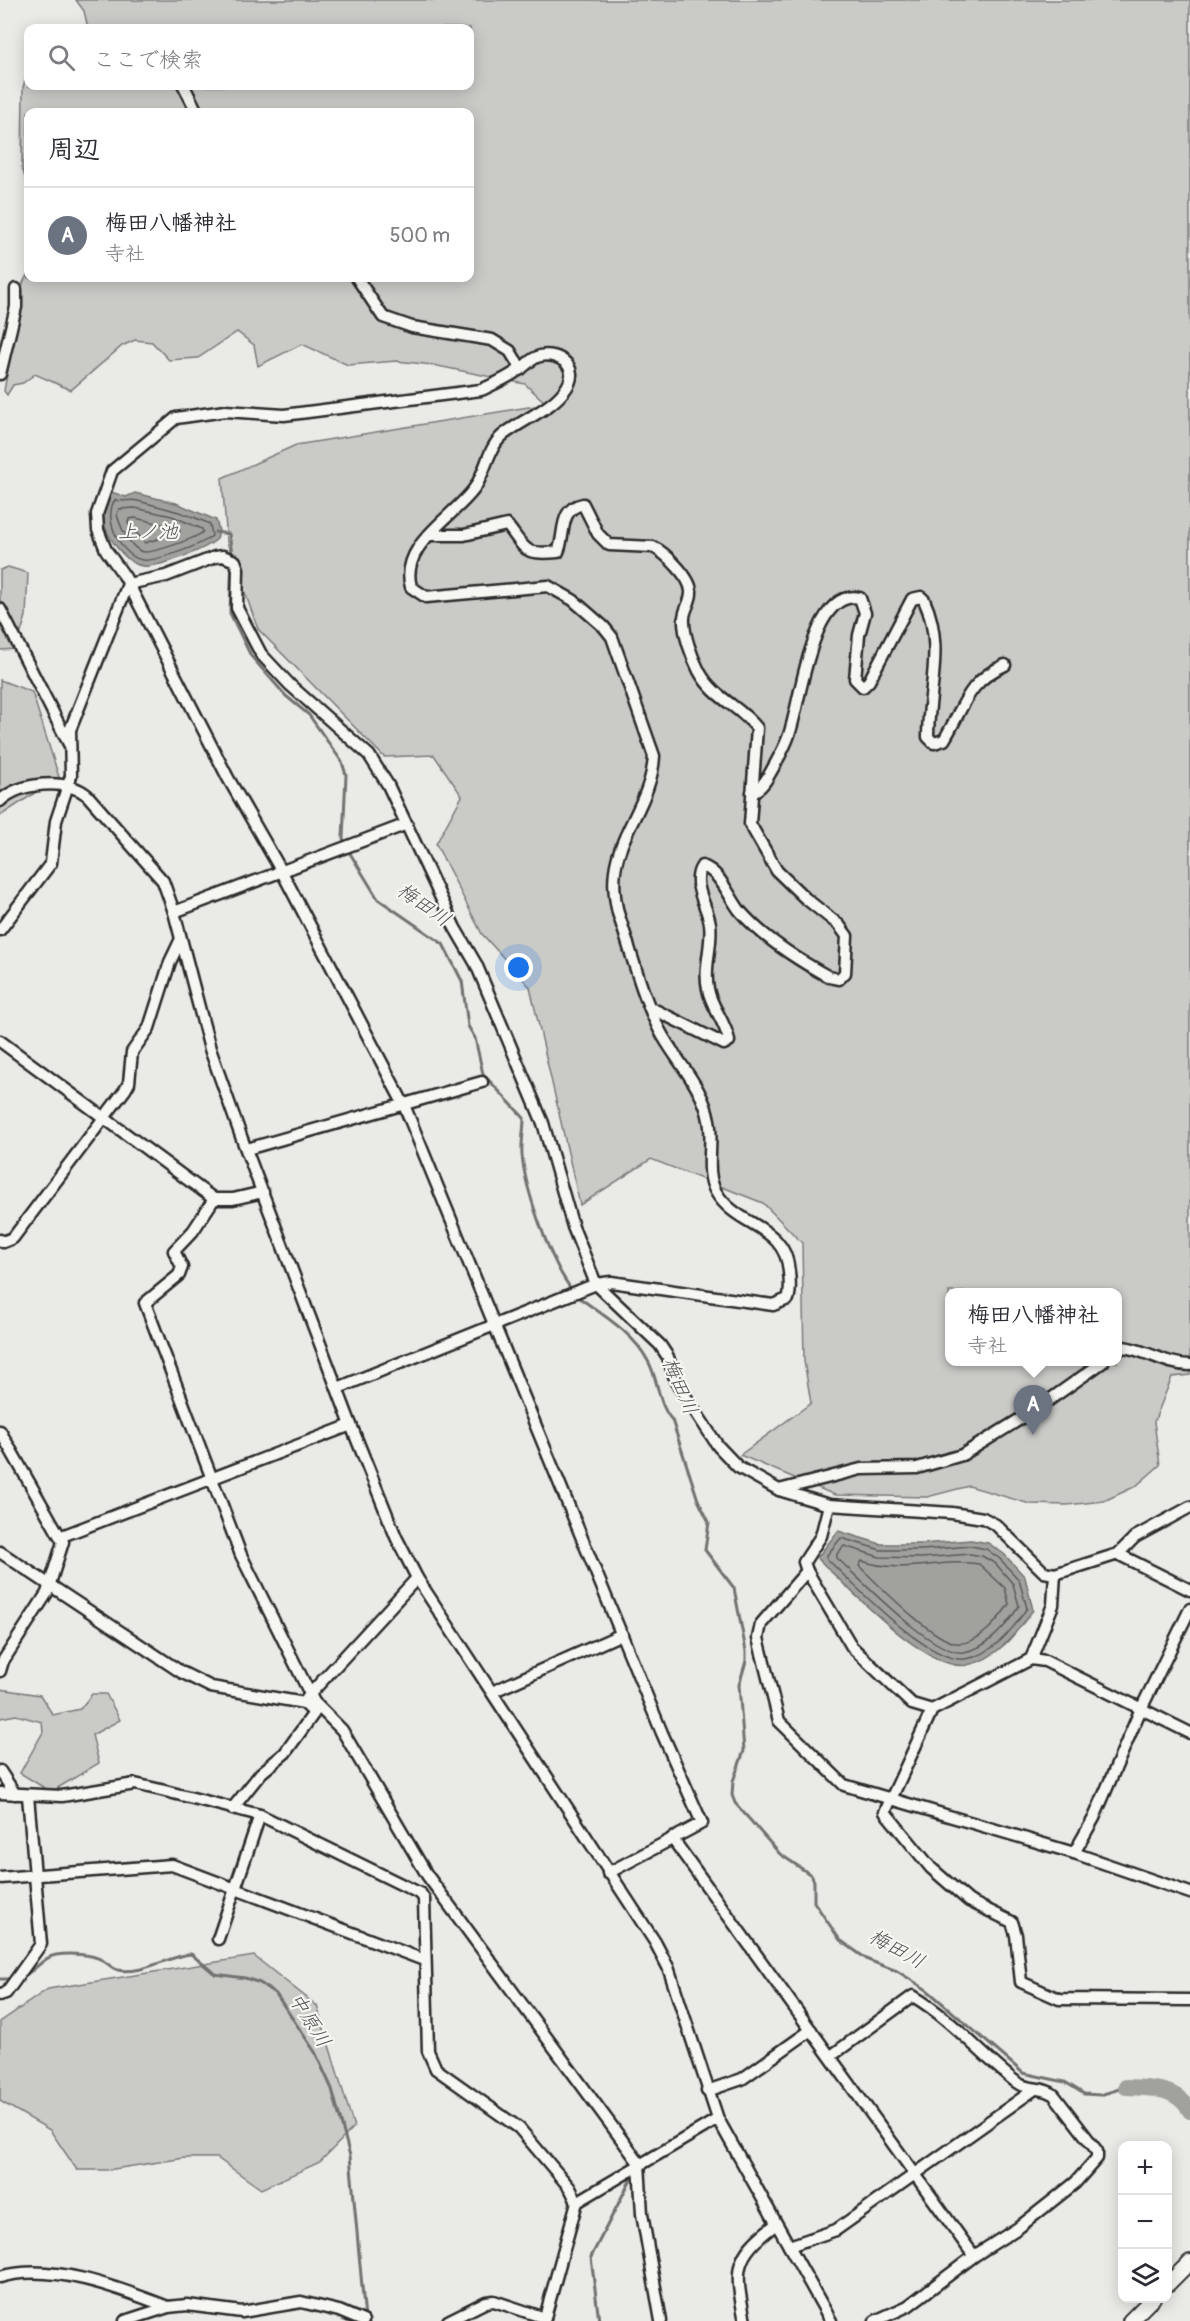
<!DOCTYPE html>
<html lang="ja">
<head>
<meta charset="utf-8">
<style>
  :root { --surface:#fff; --page:#f7f7f7; --text:#2b2b33; --muted:#7c7c81; --line:#e1e1e2; --accent:#ea580c }
  body { margin:0; font-family:Pangolin,"Klee One",sans-serif; background:var(--page); color:var(--text) }
  .controls { position:absolute; right:18px; bottom:18px; display:grid; overflow:hidden; border-radius:12px; box-shadow:0 3px 15px #0003 }
  .controls button { width:54px; height:54px; display:grid; place-items:center; padding:0; border:0; border-bottom:2px solid var(--line); background:var(--surface); color:var(--text); font:30px sans-serif }
  .you { position:absolute; left:519px; top:968px; width:21px; height:21px; margin:-15px; border:4px solid #fff; border-radius:50%; background:#1a73e8; box-shadow:0 0 0 9px #1a73e833 }
  .badge { display:grid; place-items:center; width:39px; height:39px; border-radius:50%; background:var(--accent); color:#fff; font-size:20px; font-weight:700 }
  .pin { position:absolute; translate:-50% -50px; filter:drop-shadow(0 2px 3px #0008) }
  .pin::after { content:''; position:absolute; top:32px; width:21px; height:18px; background:inherit; clip-path:polygon(0 0,100% 0,50% 100%) }
  .popup { position:absolute; left:945px; top:1288px; width:177px; height:78px; box-sizing:border-box; display:grid; place-content:center; border-radius:12px; background:var(--surface); filter:drop-shadow(0 2px 4px #0005); font-size:20px; white-space:nowrap; color:var(--muted) }
  .popup b { font-size:22px; color:var(--text) }
  .popup::after { content:''; position:absolute; left:50%; top:100%; margin-left:-12px; border:12px solid transparent; border-top-color:var(--surface) }
  .list { margin:0; padding:0; list-style:none }
  h2 { display:flex; justify-content:space-between; align-items:center; height:78px; margin:0; padding:0 24px; font-size:26px }
  h2 small { font-size:20px; font-weight:400; color:var(--muted) }
  .list li { display:grid; grid-template-columns:39px 1fr auto; gap:18px; align-items:center; box-sizing:border-box; height:96px; padding:0 24px; border-top:2px solid var(--line) }
  .list b { display:block; font-size:22px; white-space:nowrap }
  .list p { margin:0; font-size:20px; white-space:nowrap; color:var(--muted) }
  .list em { font-size:20px; font-style:normal; color:var(--muted) }
  .icon { flex:none; width:33px; height:33px; fill:none; stroke:currentColor; stroke-width:2; stroke-linecap:round; stroke-linejoin:round }
  .map { position:relative; flex:none; width:1190px; height:2321px; overflow:hidden }
  .search { position:absolute; background:var(--surface); box-shadow:0 3px 15px #0003; left:24px; top:24px; width:450px; height:66px; display:flex; align-items:center; gap:15px; box-sizing:border-box; padding:0 21px; border-radius:12px; color:var(--muted); font-size:22px }
  .panel { position:absolute; background:var(--surface); box-shadow:0 3px 15px #0003; left:24px; top:108px; width:450px; height:174px; border-radius:12px }
  .map>svg:first-child { display:block }
</style>
</head>
<body>
<div class="map">
<svg width="1190" height="2321" viewBox="0 0 1190 2321">
  <rect width="100%" height="100%" fill="#eaeae6"/>
  <filter id="ink" filterUnits="userSpaceOnUse"><feTurbulence type="fractalNoise" baseFrequency=".0167" numOctaves="2"/><feDisplacementMap in="SourceGraphic" scale="12" xChannelSelector="R" yChannelSelector="G"/><feConvolveMatrix kernelMatrix="1 2 1 2 8 2 1 2 1" color-interpolation-filters="sRGB"/></filter>
  <g filter="url(#ink)">
    <g fill="#cacac7" stroke="#7a7a79" stroke-width="1.5" fill-rule="evenodd">
      <path d="M76 0H1190V1375L1172 1377 1154 1422 1160 1465 1136 1486 1104 1501 1067 1505 1030 1504 969 1486 927 1497 835 1495 740 1455 811 1403 804 1361 802 1243 763 1203 651 1159 580 1205 530 987 482 934 436 844 462 796 434 755 384 757 258 629 227 542 222 478 296 445 547 404 525 384 433 365 396 361 348 365 302 344 258 366 254 345 237 332 198 358 169 360 152 342 135 340 122 346 71 390 35 374 23 383 13 385 7 395 4 391 23 283 28 273V278H470V112H201L189 86H470V28H88L84 11ZM949 1292H1117V1362H949Z"/>
      <path d="M28 72V86H174L179 89 192 112H28V187L22 168 23 87Z"/>
      <path d="M8 567 28 573 26 616 16 649 0 650V570Z"/>
      <path d="M0 680 32 692 59 777 0 816Z"/>
      <path d="M0 1689 40 1695 53 1715 80 1709 92 1694H106L120 1720 92 1735 99 1763 51 1792 20 1773 43 1732 42 1722 16 1715 0 1718Z"/>
      <path d="M254 1956 317 2006 354 2127 320 2162 261 2189 217 2158H185L107 2170H77L50 2130 0 2101V2022L48 1989Z"/>
    </g>
    <g fill="#a1a19e" stroke="#727270" stroke-width="1.5">
      <path d="M111 492 126 497 135 493 176 503 216 520 219 531 217 539C205 550 158 568 143 566 125 564 101 530 102 514 102 507 108 498 111 492Z"/>
      <path d="M838 1531 881 1544H921L971 1540 988 1543 1004 1554 1025 1577 1033 1610C1017 1632 997 1660 967 1665 927 1673 846 1585 817 1558Z"/>
    </g>
    <g fill="none" stroke-linecap="round" stroke-linejoin="round">
      <g stroke="#5a5a59" stroke-width="1.5">
        <path d="M115 500C123 502 131 499 138 501 165 508 184 512 210 524L212 536C202 545 155 562 142 560 121 556 102 518 115 500Z"/>
        <path d="M135 508 172 516 202 529 203 532C196 538 148 556 140 551 127 543 121 528 117 515L119 509Z"/>
        <path d="M135 518 179 528 180 532 145 543 128 523 129 519Z"/>
        <path d="M841 1538 881 1550H922L971 1546 986 1549 1000 1559 1019 1580 1027 1608C1013 1629 992 1656 965 1659 928 1664 854 1584 827 1559V1555Z"/>
        <path d="M844 1546 880 1557 922 1558 970 1554 982 1556 996 1564 1013 1584 1019 1606C1007 1625 988 1648 964 1652 934 1657 860 1579 837 1558V1554Z"/>
        <path d="M862 1561C904 1575 941 1558 979 1564L1005 1588 1009 1604C999 1619 978 1646 956 1643 932 1640 878 1584 859 1566Z"/>
      </g>
      <g stroke="#727270" stroke-width="3">
        <path d="M215 532 229 534 232 554 230 613 251 656 286 696 309 715 342 762 346 775 343 838 345 844"/>
        <path d="M348 850 378 899 443 944 462 981 468 1026 475 1038 483 1074 524 1118C524 1130 521 1143 522 1155 525 1189 551 1265 573 1291"/>
        <path d="M577 1296C601 1314 633 1332 648 1361 659 1380 657 1403 672 1420L698 1500 709 1522 705 1550 734 1588 746 1651V1661L739 1685 744 1751 733 1781 732 1795 735 1803 780 1854 811 1875 814 1881V1902L840 1940 868 1960 897 1971 927 1990 1023 2073 1065 2082 1084 2094 1100 2095 1126 2087"/>
        <path d="M22 1976C36 1972 42 1957 56 1955 69 1953 92 1954 102 1960 107 1963 113 1969 118 1970 142 1975 168 1956 191 1954L215 1974 245 1978 260 1983 276 1994 315 2052 332 2089 350 2156 365 2319"/>
        <path d="M0 1979H13"/>
        <path d="M599 2321 591 2257 634 2173"/>
      </g>
      <path stroke="#a1a19e" stroke-width="16" d="M1126 2087C1151 2088 1177 2087 1190 2111"/>
      <g stroke="#2b2b2b" stroke-width="15">
        <g id="minor">
          <path d="M184 86 197 112"/>
          <path d="M357 278 383 317 412 327 492 340 510 351 521 369"/>
          <path d="M0 374 16 307V289"/>
          <path d="M430 535H464L507 525C527 550 522 555 558 552 566 534 558 509 583 504L598 534 609 545 653 547C666 553 690 577 691 591 692 601 684 609 684 618 683 634 692 657 699 671 714 699 739 705 757 728L750 824 777 871 805 898 839 925 847 936 845 973 839 979 829 977C798 960 764 939 740 911 729 897 720 871 702 866 690 883 708 907 710 924 713 945 703 967 708 989 711 1007 726 1022 729 1041L724 1044 651 1008"/>
          <path d="M0 609 69 744"/>
          <path d="M752 792C762 789 768 777 773 768 779 757 785 747 789 735 801 702 811 587 860 598L865 613 859 635 855 679 863 687 869 681 912 599 921 597 924 600C945 645 928 690 928 737L934 743 944 740C964 708 966 682 1005 665"/>
          <path d="M0 801C20 782 66 778 87 795L163 881 174 912 210 1049 242 1139 351 1425 396 1537 417 1578 655 1942 668 1967 718 2119 831 2321"/>
          <path d="M174 912 407 824"/>
          <path d="M0 930 51 863 56 821 71 776 70 730 128 584 166 576 215 557 223 556 235 561 238 569 237 608 261 654 290 685 369 755 388 785 455 928 476 964 543 1123 573 1227 596 1284 660 1345 668 1357 676 1382 718 1446 738 1467 779 1490 829 1505 952 1513 983 1518 996 1525 1044 1572 1055 1574 1118 1554 1135 1537 1190 1507"/>
          <path d="M0 1041 214 1199H233L263 1192"/>
          <path d="M247 1149 482 1082"/>
          <path d="M214 1199 193 1231 174 1251 182 1267 179 1275 145 1303 241 1555 314 1702 342 1730 427 1875 639 2163 642 2214 661 2321"/>
          <path d="M0 1240 3 1242 13 1238 125 1090 129 1083 132 1052 149 1028 170 962 180 941"/>
          <path d="M1117 1351 1123 1347C1147 1350 1166 1365 1190 1365"/>
          <path d="M338 1388 596 1284 611 1282 773 1305 788 1299C791 1291 790 1281 789 1272 786 1224 737 1228 716 1192 704 1172 714 1143 709 1120 703 1086 674 1059 659 1029 641 993 631 951 618 913 615 900 613 885 615 871 620 831 652 800 654 756L612 637 604 627 573 600 548 586 426 597 411 587C399 545 453 518 474 489 485 474 488 448 502 436 522 419 552 410 567 387 580 367 559 352 540 356 531 358 525 367 517 371 506 379 494 384 481 390L284 415 225 411 176 418 112 471 97 514 98 530 106 550 125 577 228 778 282 872 404 1105 662 1733 702 1823 608 1873"/>
          <path d="M0 1431 63 1542 47 1593 3 1661 0 1671"/>
          <path d="M779 1490 861 1469 917 1468 962 1455 1038 1408 1103 1362"/>
          <path d="M829 1505 821 1536 804 1562 807 1571 852 1647 912 1704 932 1710"/>
          <path d="M62 1536 351 1425"/>
          <path d="M0 1552 181 1672 211 1687 304 1703"/>
          <path d="M1118 1554 1190 1590"/>
          <path d="M807 1571 761 1624 758 1638 779 1721 844 1785 1074 1853 1190 1893"/>
          <path d="M1031 1659 1053 1605 1055 1574"/>
          <path d="M492 1692 622 1634"/>
          <path d="M1190 1733 1045 1661 1031 1659 932 1710 885 1812 931 1868 969 1901 1012 1922 1016 1935 1021 1982 1059 1999 1190 2000"/>
          <path d="M0 1771 15 1794"/>
          <path d="M0 1793 62 1796 135 1784 161 1790 260 1815 421 1894 424 1899 428 2051 436 2069 519 2128 570 2188 577 2202 544 2321"/>
          <path d="M232 1809 261 1773 285 1753 314 1713 304 1703 310 1694 417 1578"/>
          <path d="M672 1838 974 2256"/>
          <path d="M1074 1853 1094 1818 1140 1711 1190 1609"/>
          <path d="M0 1878 172 1865 424 1960"/>
          <path d="M218 1939 260 1815"/>
          <path d="M0 1995 6 1993 41 1944 28 1796"/>
          <path d="M831 2056 913 1996C952 2019 981 2055 1016 2082 1027 2091 1043 2086 1054 2095L1097 2151V2158L1075 2183 1018 2228 974 2256 908 2306 875 2321"/>
          <path d="M707 2091 742 2079 811 2030"/>
          <path d="M577 2202 718 2119"/>
          <path d="M789 2246 836 2230 1035 2089"/>
          <path d="M0 2277C52 2262 119 2288 168 2307"/>
          <path d="M125 2321 168 2307 187 2305 242 2312 301 2302 339 2311 363 2321"/>
          <path d="M448 2321 486 2302 494 2301 545 2318"/>
          <path d="M745 2321C735 2271 732 2257 775 2225"/>
        </g>
      </g>
      <g stroke="#2b2b2b" stroke-width="18">
        <g id="major">
          <path d="M1168 2284 1190 2262"/>
          <path d="M1130 2321 1153 2298"/>
        </g>
      </g>
      <use href="#minor" stroke="#f6f6f2" stroke-width="10"/>
      <use href="#major" stroke="#f6f6f2" stroke-width="14"/>
    </g>
  </g>
  <g text-anchor="middle" dominant-baseline="central" stroke-width="4.5" stroke-linejoin="round" paint-order="stroke">
    <g font-size="20" font-style="italic" fill="#545453" stroke="#f6f6f2">
      <text x="148" y="531">上ノ池</text>
      <text transform="translate(424 905) rotate(35)">梅田川</text>
      <text transform="translate(680 1386) rotate(67)">梅田川</text>
      <text transform="translate(897 1949) rotate(29)">梅田川</text>
      <text transform="translate(310 2020) rotate(58)">中原川</text>
    </g>
  </g>
</svg>
<div class="controls">
<button>+</button>
<button>−</button>
<button><svg class="icon" aria-label="layers" viewBox="0 0 24 24"><path d="M12 4l9 5-9 5-9-5zM3 14l9 5 9-5"/></svg></button>
</div>
<div class="you"></div>
<div class="pin badge" style="left:1033px;top:1435px;background:#6b7280">A</div>
<div class="popup"><b>梅田八幡神社</b>寺社</div>
<div class="search"><svg class="icon" aria-label="search" viewBox="0 0 24 24"><circle cx="10" cy="10" r="6"/><path d="M15 15l6 6"/></svg>ここで検索</div>
<section class="panel">
<h2>周辺<small></small></h2>
<ul class="list">
<li><span class="badge" style="background:#6b7280">A</span><div><b>梅田八幡神社</b><p>寺社</p></div><em>500 m</em></li>
</ul>
</section>
</div>
</body>
</html>
